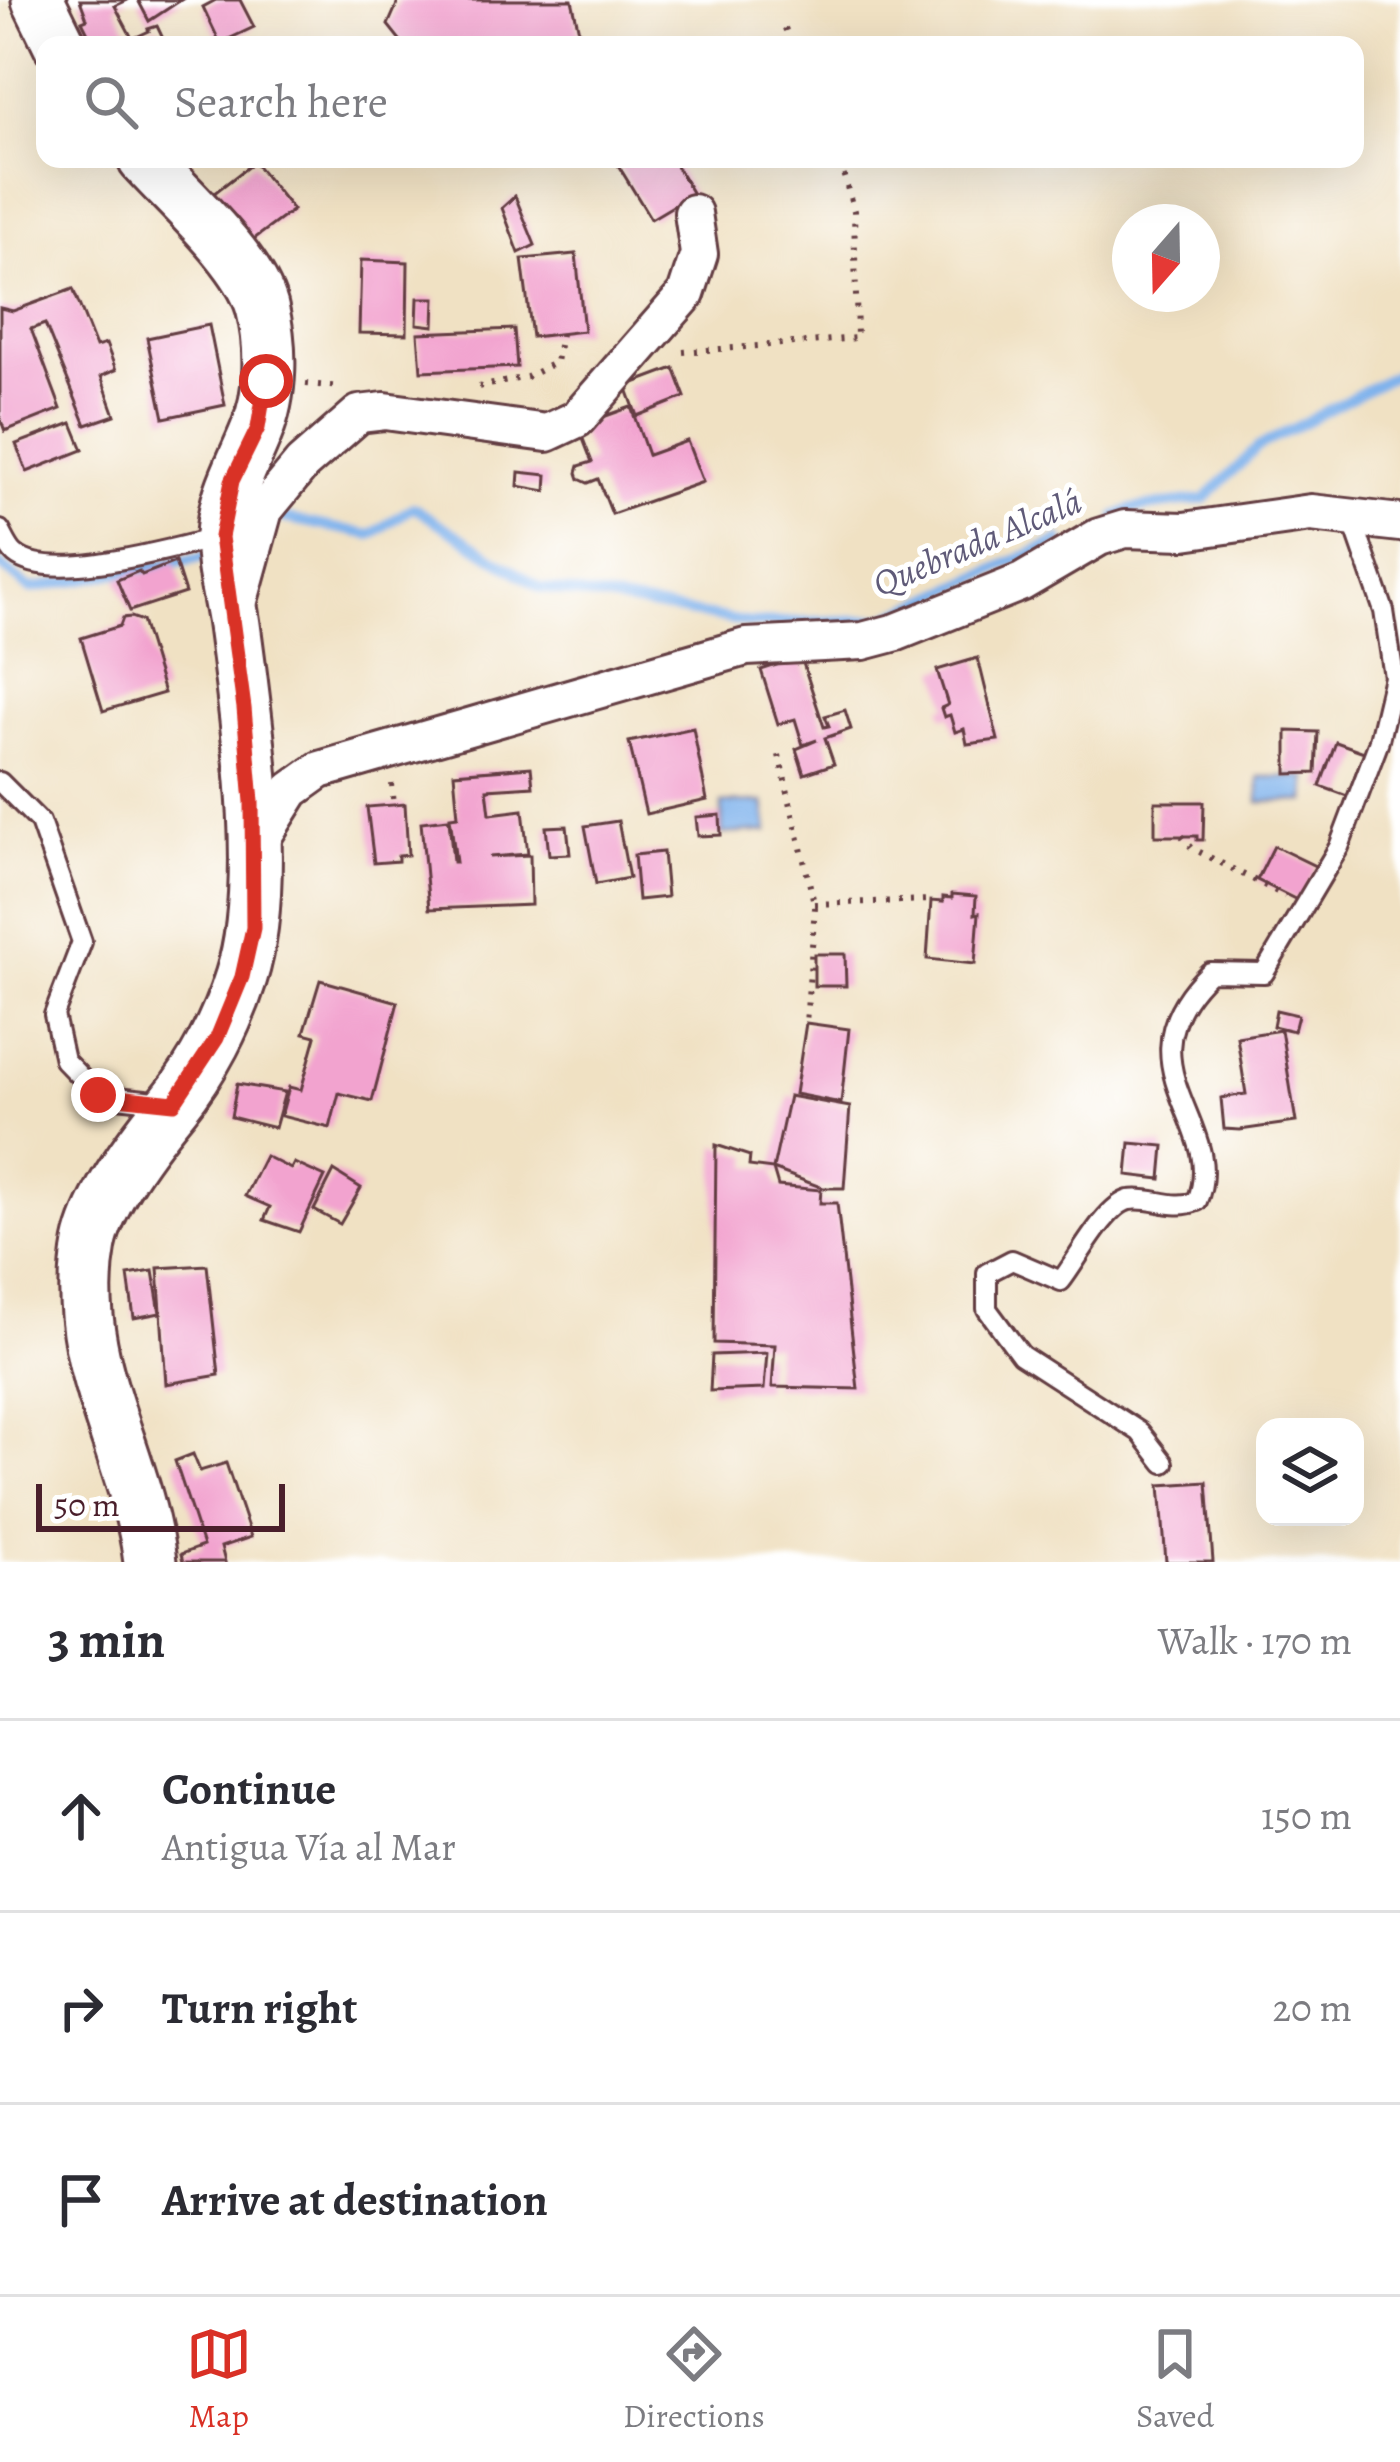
<!DOCTYPE html>
<html lang="en">
<head>
<meta charset="utf-8">
<style>
  :root { --surface:#fff; --page:#f2f2f3; --text:#2b2b33; --muted:#7c7c81; --line:#e1e1e2; --accent:#d93025 }
  body { margin:0; font-family:Alegreya,serif; background:var(--page); color:var(--text) }
  .controls { position:absolute; right:36px; bottom:36px; display:grid; overflow:hidden; border-radius:24px; box-shadow:0 12px 48px #0002 }
  .controls button { width:108px; height:108px; display:grid; place-items:center; padding:0; border:0; border-bottom:3px solid var(--line); background:var(--surface); color:var(--text); font:60px sans-serif }
  .compass { position:absolute; left:1112px; top:204px; width:108px; height:108px; border-radius:50%; background:var(--surface); box-shadow:0 12px 48px #0002; rotate:200deg }
  .scale { position:absolute; left:36px; bottom:30px; width:249px; box-sizing:border-box; padding-left:12px; border:6px solid #4a1f2b; border-top:0; font-size:33px; line-height:42px; white-space:nowrap; color:#4a1f2b; -webkit-text-stroke:9px #fff; paint-order:stroke }
  .stop { position:absolute; width:36px; height:36px; margin:-27px; border:9px solid #d93025; border-radius:50%; background:#fff }
  .stop.end { background:#d93025; border-color:#fff; box-shadow:0 3px 12px #0008 }
  .list { margin:0; padding:0; list-style:none }
  h2 { display:flex; justify-content:space-between; align-items:center; height:156px; margin:0; padding:0 48px; font-size:51px }
  h2 small { font-size:39px; font-weight:400; color:var(--muted) }
  .list li { display:grid; grid-template-columns:78px 1fr auto; gap:36px; align-items:center; box-sizing:border-box; height:192px; padding:0 48px; border-top:3px solid var(--line) }
  .list b { display:block; font-size:45px; white-space:nowrap }
  .list p { margin:0; font-size:39px; white-space:nowrap; color:var(--muted) }
  .list em { font-size:39px; font-style:normal; color:var(--muted) }
  .icon { flex:none; width:66px; height:66px; fill:none; stroke:currentColor; stroke-width:2; stroke-linecap:round; stroke-linejoin:round }
  .map { position:relative; flex:none; width:1400px; height:1562px; overflow:hidden }
  .search { position:absolute; background:var(--surface); box-shadow:0 12px 48px #0002; left:36px; right:36px; top:36px; height:132px; display:flex; align-items:center; gap:30px; box-sizing:border-box; padding:0 42px; border-radius:24px; color:var(--muted); font-size:45px }
  .sheet { height:732px; background:var(--surface) }
  nav { display:flex; justify-content:space-around; align-items:center; box-sizing:border-box; height:168px; border-top:3px solid var(--line); background:var(--surface); font-size:33px; color:var(--muted) }
  nav a { display:grid; justify-items:center; gap:6px }
  nav .on { color:var(--accent) }
  .map>svg:first-child { display:block }
</style>
</head>
<body>
<div class="map">
<svg width="1400" height="1562" viewBox="0 0 1400 1562">
  <rect width="100%" height="100%" fill="#fff"/>
  <filter id="ink" filterUnits="userSpaceOnUse"><feTurbulence type="fractalNoise" baseFrequency=".00833" numOctaves="2"/><feDisplacementMap in="SourceGraphic" scale="24" xChannelSelector="R" yChannelSelector="G"/><feConvolveMatrix kernelMatrix="1 2 1 2 8 2 1 2 1" color-interpolation-filters="sRGB"/></filter>
  <filter id="wash" filterUnits="userSpaceOnUse"><feTurbulence type="fractalNoise" baseFrequency=".004" numOctaves="4" result="noise"/><feDisplacementMap in="SourceGraphic" scale="48" xChannelSelector="R" yChannelSelector="G"/><feGaussianBlur stdDeviation="2.7" result="paint"/><feColorMatrix in="noise" values="0 0 0 0 0 0 0 0 0 0 0 0 0 0 0 0 0 1.4 0 .05"/><feComposite in="paint" operator="in"/></filter>
  <g filter="url(#wash)">
    <rect width="100%" height="100%" fill="#f0e1c3"/>
    <g fill="#7fb2ec" stroke="#64688c" stroke-width="3">
      <path d="M1259 777H1307L1306 801 1259 802Z"/>
      <path d="M764 802 768 831 722 834V803Z"/>
    </g>
    <g fill="none" stroke-linecap="round" stroke-linejoin="round">
      <g stroke="#7fb2ec" stroke-width="10">
        <path d="M1116 516 1131 509 1205 499 1258 447 1400 372"/>
        <path d="M283 518 371 535 413 507 541 588 751 623 883 619 1060 540"/>
        <path d="M0 565 30 589 208 556"/>
      </g>
    </g>
    <g id="blocks">
      <g fill="#f2a3cf">
        <path d="M80 0H128L115 6 131 36 112 45H94L82 21 87 19Z"/>
        <path d="M138 0H181L149 21Z"/>
        <path d="M216 0H240L254 27 220 43 203 7Z"/>
        <path d="M399 0H572L582 45H404L388 25Z"/>
        <path d="M157 26 166 45H119L149 31 148 29Z"/>
        <path d="M628 159H672L693 194 651 219 618 165Z"/>
        <path d="M254 162 293 210 250 242 213 194Z"/>
        <path d="M515 196 535 245 519 253 502 208Z"/>
        <path d="M576 254 584 331 532 337 522 259Z"/>
        <path d="M361 260 408 262 407 334 359 333Z"/>
        <path d="M73 289 96 347 106 344 116 370 101 376 115 415 86 425 45 324 31 329 61 409 5 431 0 418V308L13 311Z"/>
        <path d="M418 298H435L434 326 417 324Z"/>
        <path d="M209 325 225 405 164 418 147 338Z"/>
        <path d="M514 329 517 367 421 371 418 333Z"/>
        <path d="M674 368 685 397 637 416 626 386Z"/>
        <path d="M631 407 648 455 687 441 703 482 612 514 598 479 588 483 579 479 577 473 579 466 592 462 578 426Z"/>
        <path d="M72 423 83 450 27 472 16 444Z"/>
        <path d="M519 472 547 475 546 491 518 486Z"/>
        <path d="M175 562 185 593 130 611 117 580 139 571 142 575Z"/>
        <path d="M131 617 142 621 164 693 103 711 81 638 120 626 123 618Z"/>
        <path d="M801 657 824 727 829 726 825 716 845 710 851 729 825 738 834 764 804 774 796 749 817 740 803 745 795 719 778 724 761 670Z"/>
        <path d="M978 658 998 740 967 744 964 729 955 732 950 715 944 717 941 708 948 705 937 670Z"/>
        <path d="M693 728 707 800 646 814 629 742Z"/>
        <path d="M1287 731 1318 732 1316 773 1287 774Z"/>
        <path d="M1336 742 1364 752 1347 796 1320 786Z"/>
        <path d="M531 767 533 786 487 789 490 814 523 810 528 854 489 857 530 855 531 905 429 909 421 822 449 819 453 862H456L450 817 458 816 454 773Z"/>
        <path d="M1155 802H1204L1203 840H1197V836H1155Z"/>
        <path d="M405 804 408 855 398 856V861L374 863 367 807Z"/>
        <path d="M720 815 721 835 698 836 696 817Z"/>
        <path d="M618 821 629 878 596 884 585 826Z"/>
        <path d="M567 826 570 854 549 855 546 827Z"/>
        <path d="M1274 846 1317 867 1299 901 1257 880Z"/>
        <path d="M663 852 667 897 638 900 634 855Z"/>
        <path d="M952 894 976 896 975 914 979 913 975 964 927 959 931 901 943 902V897L952 898Z"/>
        <path d="M814 954H845L846 986H814Z"/>
        <path d="M320 980 398 1002 372 1101 339 1093 330 1128 281 1116 289 1087 301 1090 316 1036 304 1033Z"/>
        <path d="M1276 1010 1298 1015 1294 1031 1273 1026Z"/>
        <path d="M806 1023 849 1029 841 1103 795 1094Z"/>
        <path d="M1281 1030 1296 1122 1240 1130 1224 1129 1221 1098 1246 1094 1237 1037Z"/>
        <path d="M237 1084 285 1092 275 1128 231 1117Z"/>
        <path d="M789 1096 850 1107 844 1188H823L773 1169Z"/>
        <path d="M1130 1143 1164 1146 1161 1179 1127 1175Z"/>
        <path d="M716 1145 750 1156 749 1166 773 1169 778 1186 821 1190 820 1203H837L858 1389 772 1387 775 1345 714 1343Z"/>
        <path d="M265 1156 291 1169 294 1163 325 1177 299 1232 264 1220 270 1207 245 1196Z"/>
        <path d="M334 1171 361 1188 340 1224 314 1210Z"/>
        <path d="M207 1265 219 1375 166 1384 158 1268Z"/>
        <path d="M153 1271 160 1313 134 1318 128 1275Z"/>
        <path d="M767 1353 764 1389 710 1391 712 1355Z"/>
        <path d="M193 1454 200 1471 226 1463 251 1537 221 1547 225 1562H183L181 1554 203 1546 175 1461Z"/>
        <path d="M1207 1482 1213 1562H1166L1160 1485Z"/>
      </g>
    </g>
  </g>
  <g filter="url(#ink)">
    <use href="#blocks" fill-opacity="0" stroke="#633c42" stroke-width="3"/>
    <g fill="none" stroke-linecap="round" stroke-linejoin="round">
      <g stroke="#633c42" stroke-width="24">
        <g id="service">
          <path d="M0 530C4 537 9 549 15 554 50 584 173 548 216 538"/>
          <path d="M0 782 40 822 82 942 54 1015 64 1060 98 1095 164 1102"/>
          <path d="M1164 1463 1140 1432 1021 1355 987 1309V1273L1012 1260 1061 1281C1077 1261 1105 1206 1129 1200 1153 1196 1173 1211 1197 1201 1230 1124 1112 1066 1210 972L1264 973 1339 847 1378 744 1394 677 1384 611 1352 519"/>
        </g>
      </g>
      <g stroke="#633c42" stroke-width="42">
        <g id="minor">
          <path d="M235 615 264 510 302 464 359 414 385 411 547 433 577 419 686 294 699 254 693 213"/>
          <path d="M255 849 292 790 320 770 746 647 863 641 897 632 1022 582 1099 537 1125 529 1184 531 1311 513 1400 523"/>
        </g>
      </g>
      <g stroke="#633c42" stroke-width="57">
        <g id="secondary">
          <path d="M38 0 60 45"/>
          <path d="M144 159C178 197 248 258 262 307 272 346 272 394 256 432 242 467 224 496 222 535 220 563 230 596 234 625 247 723 271 884 241 977 227 1022 203 1068 173 1105 144 1140 99 1199 90 1244 68 1360 137 1452 150 1562"/>
        </g>
      </g>
      <g stroke="#633c42" stroke-width="6" stroke-dasharray="3 9" stroke-linecap="butt">
        <path d="M785 28 792 45"/>
        <path d="M683 352 857 338 854 211 839 159"/>
        <path d="M306 384 341 387"/>
        <path d="M479 387 527 377 556 362 561 334"/>
        <path d="M779 755 815 907 806 1023"/>
        <path d="M392 784 394 805"/>
        <path d="M1182 836 1192 848 1285 896"/>
        <path d="M814 904 931 900"/>
      </g>
      <use href="#service" stroke="#fff" stroke-width="18"/>
      <use href="#minor" stroke="#fff" stroke-width="36"/>
      <use href="#secondary" stroke="#fff" stroke-width="51"/>
    </g>
  </g>
  <g fill="none" stroke-linecap="round" stroke-linejoin="round" filter="url(#ink)">
    <path stroke="#d93025" stroke-width="15" d="M98 1095 174 1103 217 1038 242 977 253 928 252 802 244 708 221 537 232 481 258 428 266 381"/>
  </g>
  <g text-anchor="middle" dominant-baseline="central" stroke-width="10" stroke-linejoin="round" paint-order="stroke">
    <g font-size="36" font-style="italic" fill="#5f5a78" stroke="#fff">
      <text transform="translate(977 542) rotate(-23)">Quebrada Alcalá</text>
    </g>
  </g>
</svg>
<div class="controls">
<button><svg class="icon" aria-label="layers" viewBox="0 0 24 24"><path d="M12 4l9 5-9 5-9-5zM3 14l9 5 9-5"/></svg></button>
</div>
<svg class="compass" viewBox="-18 -18 36 36"><path d="M0-13l5 13h-10z" fill="#e53935"/><path d="M0 13l5-13h-10z" fill="#7c7c81"/></svg>
<div class="scale">50 m</div>
<div class="stop" style="left:266px;top:381px"></div>
<div class="stop end" style="left:98px;top:1095px"></div>
<div class="search"><svg class="icon" aria-label="search" viewBox="0 0 24 24"><circle cx="10" cy="10" r="6"/><path d="M15 15l6 6"/></svg>Search here</div>
</div>
<section class="sheet">
<h2>3 min<small>Walk · 170 m</small></h2>
<ul class="list">
<li><svg class="icon" aria-label="ahead" viewBox="0 0 24 24"><path d="M12 20V5M6 11l6-6 6 6"/></svg><div><b>Continue</b><p>Antigua Vía al Mar</p></div><em>150 m</em></li>
<li><svg class="icon" aria-label="right" viewBox="0 0 24 24"><path d="M7 20v-9h11M14 6l5 5-5 5"/></svg><div><b>Turn right</b></div><em>20 m</em></li>
<li><svg class="icon" aria-label="arrive" viewBox="0 0 24 24"><path d="M6 21V4h12l-3 4 3 4H6"/></svg><div><b>Arrive at destination</b></div></li>
</ul>
</section>
<nav>
<a class="on"><svg class="icon" aria-label="map" viewBox="0 0 24 24"><path d="M3 6l6-2 6 2 6-2v14l-6 2-6-2-6 2zM9 4v14M15 6v14"/></svg>Map</a>
<a><svg class="icon" aria-label="directions" viewBox="0 0 24 24"><path d="M12 3l9 9-9 9-9-9zM9 14v-3h6M13 9l2 2-2 2"/></svg>Directions</a>
<a><svg class="icon" aria-label="saved" viewBox="0 0 24 24"><path d="M7 4h10v16l-5-4-5 4z"/></svg>Saved</a>
</nav>
</body>
</html>
